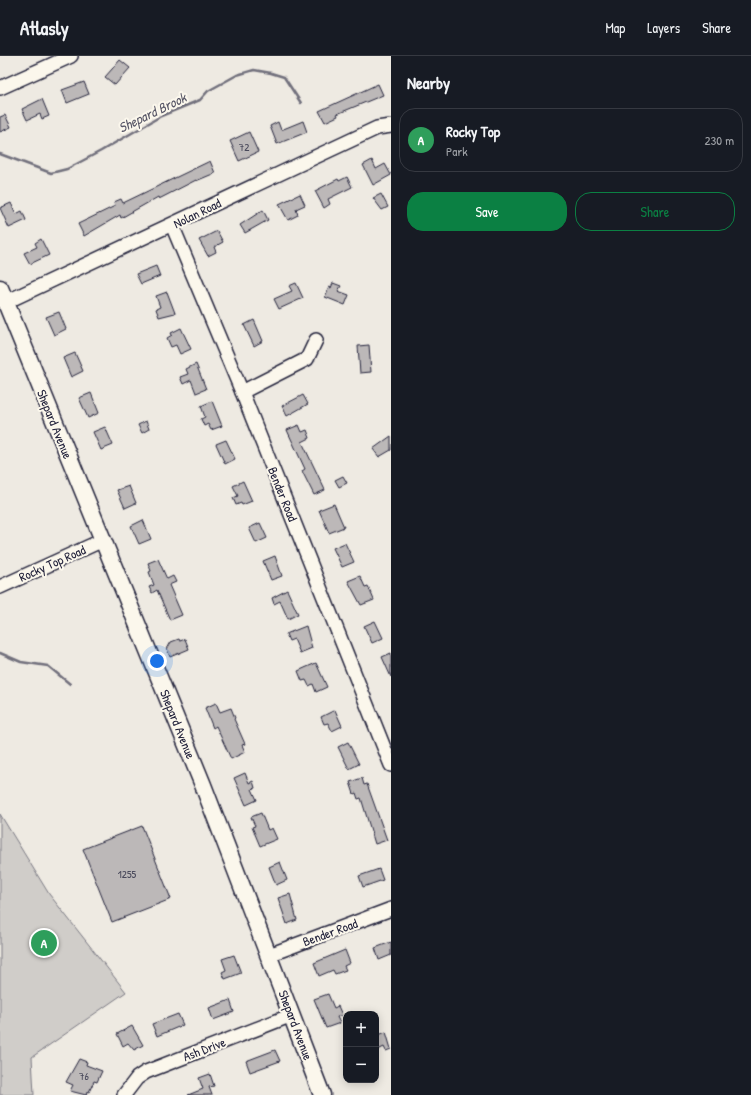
<!DOCTYPE html>
<html lang="en">
<head>
<meta charset="utf-8">
<style>
  :root { --surface:#171b24; --page:#20242c; --text:#f1f3f6; --muted:#9ea1a6; --line:#363941; --accent:#0b8043 }
  body { margin:0; font-family:"Patrick Hand",sans-serif; background:var(--page); color:var(--text) }
  .controls { position:absolute; right:12px; bottom:12px; display:grid; overflow:hidden; border-radius:8px; box-shadow:0 2px 10px #0003 }
  .controls button { width:36px; height:36px; display:grid; place-items:center; padding:0; border:0; border-bottom:1px solid var(--line); background:var(--surface); color:var(--text); font:20px sans-serif }
  .you { position:absolute; left:157px; top:605px; width:14px; height:14px; margin:-10px; border:3px solid #fff; border-radius:50%; background:#1a73e8; box-shadow:0 0 0 6px #1a73e833 }
  .badge { display:grid; place-items:center; width:26px; height:26px; border-radius:50%; background:var(--accent); color:#fff; font-size:13px; font-weight:700 }
  .pin { position:absolute; translate:-50% -50%; border:2px solid #fff; box-shadow:0 1px 4px #0006 }
  .list { margin:0; padding:0; list-style:none }
  h2 { display:flex; justify-content:space-between; align-items:center; height:52px; margin:0; padding:0 16px; font-size:17px }
  h2 small { font-size:13px; font-weight:400; color:var(--muted) }
  .list li { display:grid; grid-template-columns:26px 1fr auto; gap:12px; align-items:center; box-sizing:border-box; height:64px; margin:0 8px 8px; padding:0 8px; border:1px solid var(--line); border-radius:16px }
  .list b { display:block; font-size:15px; white-space:nowrap }
  .list p { margin:0; font-size:13px; white-space:nowrap; color:var(--muted) }
  .list em { font-size:13px; font-style:normal; color:var(--muted) }
  .actions { display:flex; gap:8px; padding:12px 16px }
  .actions a { flex:1; padding:9px 0; border:1px solid var(--accent); border-radius:16px; text-align:center; font-size:14px; color:var(--accent) }
  .actions .main { background:var(--accent); color:#fff }
  .map { position:relative; flex:none; width:391px; height:1039px; overflow:hidden }
  header { display:flex; align-items:center; gap:24px; box-sizing:border-box; height:56px; padding:0 20px; background:var(--surface); border-bottom:1px solid var(--line) }
  header strong { font-size:19px }
  nav { display:flex; gap:22px; margin-inline-start:auto; font-size:14px }
  main { display:flex }
  aside { flex:1; background:var(--surface) }
  .map>svg:first-child { display:block }
</style>
</head>
<body>
<header>
<strong>Atlasly</strong>
<nav><a>Map</a><a>Layers</a><a>Share</a></nav>
</header>
<main>
<div class="map">
<svg width="391" height="1039" viewBox="0 0 391 1039">
  <rect width="100%" height="100%" fill="#eeeae2"/>
  <filter id="ink" filterUnits="userSpaceOnUse"><feTurbulence type="fractalNoise" baseFrequency=".025" numOctaves="2"/><feDisplacementMap in="SourceGraphic" scale="8" xChannelSelector="R" yChannelSelector="G"/><feConvolveMatrix kernelMatrix="1 2 1 2 8 2 1 2 1" color-interpolation-filters="sRGB"/></filter>
  <g filter="url(#ink)">
    <path fill="#d0cdc9" stroke="#797882" d="M0 758 49 838 126 936 32 1001 34 1039H0Z"/>
    <g fill="none" stroke-linecap="round" stroke-linejoin="round">
      <g stroke="#716f7c" stroke-width="2.5">
        <path d="M0 98 51 117 67 113 101 95 161 60 200 44 208 35 237 19 254 14 271 17 284 21 301 47"/>
        <path d="M0 597 21 606 48 610 70 628"/>
      </g>
    </g>
    <g fill="#bcb8b8" stroke="#22223b">
      <path d="M120 4 130 12 115 29 105 21Z"/>
      <path d="M84 26 89 38 67 47 62 34Z"/>
      <path d="M378 28 383 39 337 58 338 60 325 66 319 55Z"/>
      <path d="M42 43 49 60 42 63 40 58 27 64 22 53Z"/>
      <path d="M5 59 11 71 0 76V61Z"/>
      <path d="M303 65 307 76 277 88 270 70 278 66 281 74Z"/>
      <path d="M249 76 258 96 239 105 230 85Z"/>
      <path d="M372 104 376 113 385 108 391 119 373 129 363 109Z"/>
      <path d="M210 105 215 117 196 125V124L159 143 158 141 121 162 120 159 84 180 78 168 115 150 114 146 121 143 123 147Z"/>
      <path d="M347 121 352 131 328 143 330 148 324 152 315 135 338 123 339 125Z"/>
      <path d="M300 138 305 149 296 153 298 159 288 164 279 148Z"/>
      <path d="M381 138 388 151 382 154 373 142Z"/>
      <path d="M11 147 16 158 22 155 26 164 9 172 0 152Z"/>
      <path d="M263 154 268 164 245 177 240 169Z"/>
      <path d="M217 175 223 186 214 191 216 196 208 200 199 184Z"/>
      <path d="M41 183 49 199 30 208 24 197 37 191 35 187Z"/>
      <path d="M156 210 160 220 141 228 136 218Z"/>
      <path d="M296 227 303 242 279 253 274 243 292 235 289 230Z"/>
      <path d="M333 227 341 230 338 235 349 239 345 249 325 241 329 231 331 232Z"/>
      <path d="M167 236 175 257 159 261 156 253 160 251 156 240Z"/>
      <path d="M59 256 66 273 54 279 46 261Z"/>
      <path d="M254 264 263 285 254 290 244 269Z"/>
      <path d="M181 272 191 293 180 298 176 289 171 291 167 282 172 279 171 277Z"/>
      <path d="M369 289 371 316 360 317 358 290Z"/>
      <path d="M75 297 83 315 71 321 63 302Z"/>
      <path d="M196 308 206 333 196 337 191 324 183 328 180 321 188 318 186 313Z"/>
      <path d="M91 337 99 357 88 362 79 342Z"/>
      <path d="M303 339 308 348 287 360 282 350Z"/>
      <path d="M212 345 222 370 211 374 208 368 204 370 201 363 205 361 201 350Z"/>
      <path d="M146 365 149 373 142 377 138 369Z"/>
      <path d="M299 369 302 376 307 374 310 382 302 386 325 434 314 439 302 415 305 413 287 374Z"/>
      <path d="M105 371 113 389 101 394 93 376Z"/>
      <path d="M391 380V394L379 401 373 393Z"/>
      <path d="M226 384 235 403 225 408 216 388Z"/>
      <path d="M343 420 347 427 339 431 335 424Z"/>
      <path d="M243 425 252 445 242 449 241 447 236 449 233 442 238 440 233 430Z"/>
      <path d="M129 430 136 447 125 452 117 434Z"/>
      <path d="M334 448 344 471 329 477 319 454Z"/>
      <path d="M143 464 151 483 139 488 131 470Z"/>
      <path d="M260 467 267 482 256 487 249 472Z"/>
      <path d="M345 487 354 506 342 511 333 492Z"/>
      <path d="M275 500 282 520 271 524 263 505Z"/>
      <path d="M158 503 167 523 173 520 176 526 169 529 182 559 170 564 157 534 152 537 149 531 154 529 149 516 151 515 148 507Z"/>
      <path d="M360 520 365 531 368 530 374 544 361 549 348 525Z"/>
      <path d="M287 534 298 558 288 563 280 545 274 548 272 542Z"/>
      <path d="M375 565 383 582 372 587 364 570Z"/>
      <path d="M306 570 312 592 300 597 294 583 289 585 286 578Z"/>
      <path d="M179 583 180 585 185 583 189 593 170 601 167 593 171 586Z"/>
      <path d="M391 597V621L382 601Z"/>
      <path d="M316 607 327 631 316 636 313 628 309 630 306 624 302 625 298 615Z"/>
      <path d="M216 647 220 656 231 652 235 662 234 663 245 688 242 689 245 696 231 703 216 670 213 672 205 652Z"/>
      <path d="M335 654 342 670 332 675 328 667 324 668 321 661Z"/>
      <path d="M348 686 359 708 349 713 338 691Z"/>
      <path d="M245 717 249 727 253 725 255 732 252 733 257 744 246 749 234 722Z"/>
      <path d="M362 722 364 729 367 728 387 784 375 788 361 742 358 743 356 737 354 738 350 726Z"/>
      <path d="M261 757 268 774 272 772 277 783 260 790 252 771 255 770 251 761Z"/>
      <path d="M142 770 171 843 112 866 83 793Z"/>
      <path d="M280 806 287 824 276 829 269 811Z"/>
      <path d="M379 813 383 824 363 831 359 820Z"/>
      <path d="M290 838 297 864 287 868 278 842Z"/>
      <path d="M391 886V899L379 904 375 892Z"/>
      <path d="M345 894 350 907 344 910 346 914 335 918 333 914 319 920 314 907Z"/>
      <path d="M234 899 241 917 225 923 222 916 226 914 222 903Z"/>
      <path d="M328 938 334 952 338 950 342 959 337 961 340 967 326 972 314 943Z"/>
      <path d="M230 944 234 956 213 964 209 952Z"/>
      <path d="M178 958 183 969 157 980 152 968Z"/>
      <path d="M132 970 143 989 134 994 128 987 123 990 117 978Z"/>
      <path d="M386 976 391 993 386 995 384 991 376 995V980Z"/>
      <path d="M275 994 280 1005 250 1016 246 1005Z"/>
      <path d="M79 1003 87 1006 86 1009 102 1015 97 1026 94 1025 89 1036 87 1035 86 1039 70 1035 73 1029 66 1026Z"/>
      <path d="M210 1018 214 1030 209 1031 212 1039H188L203 1033 199 1022Z"/>
    </g>
    <g fill="none" stroke-linecap="round" stroke-linejoin="round">
      <g stroke="#22223b" stroke-width="16">
        <g id="minor">
          <path d="M0 32 71 0"/>
          <path d="M172 169 242 336 391 709"/>
          <path d="M6 246 377 72 391 70"/>
          <path d="M242 336 307 303 316 284"/>
          <path d="M0 531 103 484"/>
          <path d="M269 899 391 853"/>
          <path d="M124 1039 137 1022 146 1016 292 959"/>
        </g>
      </g>
      <g stroke="#22223b" stroke-width="19">
        <path id="major" d="M0 232 203 729 322 1039"/>
      </g>
      <use href="#minor" stroke="#fbf7ec" stroke-width="13"/>
      <use href="#major" stroke="#fbf7ec" stroke-width="16"/>
    </g>
  </g>
  <g text-anchor="middle" dominant-baseline="central" stroke-width="4" stroke-linejoin="round" paint-order="stroke">
    <g font-size="11" fill="#48485a">
      <text x="244" y="91">72</text>
      <text x="127" y="818">1255</text>
      <text x="84" y="1020">76</text>
    </g>
    <g font-size="13" fill="#22223b" stroke="#fbf7ec">
      <text transform="translate(197 157) rotate(-26)">Nolan Road</text>
      <text transform="translate(55 368) rotate(68)">Shepard Avenue</text>
      <text transform="translate(283 438) rotate(68)">Bender Road</text>
      <text transform="translate(52 507) rotate(-24)">Rocky Top Road</text>
      <text transform="translate(178 668) rotate(68)">Shepard Avenue</text>
      <text transform="translate(330 876) rotate(-20)">Bender Road</text>
      <text transform="translate(296 969) rotate(69)">Shepard Avenue</text>
      <text transform="translate(204 993) rotate(-21)">Ash Drive</text>
    </g>
    <g font-size="14" font-style="italic" fill="#575666" stroke="#fbf7ec">
      <text transform="translate(152 56) rotate(-26)">Shepard Brook</text>
    </g>
  </g>
</svg>
<div class="controls">
<button>+</button>
<button>−</button>
</div>
<div class="you"></div>
<div class="pin badge" style="left:44px;top:887px;background:#2e9e5b">A</div>
</div>
<aside>
<h2>Nearby<small></small></h2>
<ul class="list">
<li><span class="badge" style="background:#2e9e5b">A</span><div><b>Rocky Top</b><p>Park</p></div><em>230 m</em></li>
</ul>
<div class="actions"><a class="main">Save</a><a>Share</a></div>
</aside>
</main>
</body>
</html>
